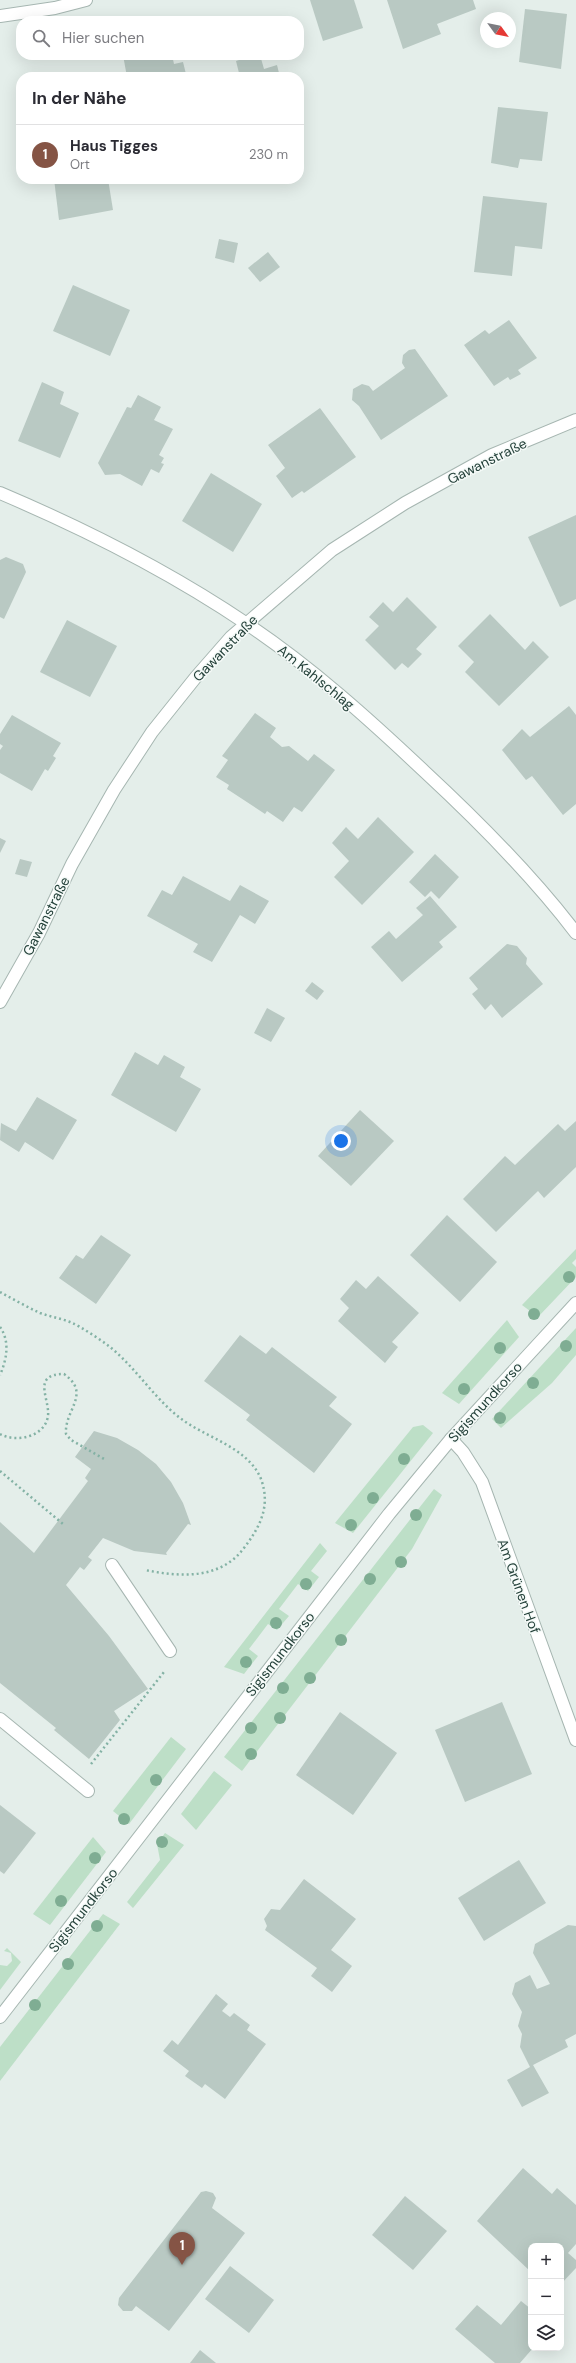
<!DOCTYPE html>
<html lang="de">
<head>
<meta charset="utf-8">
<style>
  :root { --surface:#fff; --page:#f2f2f3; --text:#2b2b33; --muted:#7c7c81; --line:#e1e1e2; --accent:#855445 }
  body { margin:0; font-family:"DM Sans",sans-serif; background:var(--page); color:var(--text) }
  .controls { position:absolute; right:12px; bottom:12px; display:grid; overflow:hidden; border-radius:8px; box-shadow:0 4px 16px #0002 }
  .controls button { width:36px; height:36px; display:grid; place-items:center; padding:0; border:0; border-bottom:1px solid var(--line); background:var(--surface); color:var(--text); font:20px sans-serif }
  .compass { position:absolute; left:480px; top:12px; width:36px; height:36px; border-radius:50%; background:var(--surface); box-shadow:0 4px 16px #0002; rotate:123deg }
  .you { position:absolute; left:341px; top:1141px; width:14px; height:14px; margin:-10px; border:3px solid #fff; border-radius:50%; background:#1a73e8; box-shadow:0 0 0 6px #1a73e833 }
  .badge { display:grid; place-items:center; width:26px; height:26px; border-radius:50%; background:var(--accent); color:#fff; font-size:13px; font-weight:700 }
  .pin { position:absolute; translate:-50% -33px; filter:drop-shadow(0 1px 2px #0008) }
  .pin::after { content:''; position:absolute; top:21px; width:14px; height:12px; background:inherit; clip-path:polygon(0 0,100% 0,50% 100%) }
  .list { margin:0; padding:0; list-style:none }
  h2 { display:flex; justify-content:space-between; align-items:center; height:52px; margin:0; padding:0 16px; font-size:17px }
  h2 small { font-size:13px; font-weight:400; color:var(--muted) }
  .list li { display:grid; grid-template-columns:26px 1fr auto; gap:12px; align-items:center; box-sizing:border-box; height:60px; padding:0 16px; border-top:1px solid var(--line) }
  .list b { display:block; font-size:15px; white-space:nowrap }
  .list p { margin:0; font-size:13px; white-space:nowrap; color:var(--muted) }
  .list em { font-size:13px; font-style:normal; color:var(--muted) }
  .icon { flex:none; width:22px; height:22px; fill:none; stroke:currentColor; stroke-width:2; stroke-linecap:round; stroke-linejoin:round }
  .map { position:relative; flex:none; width:576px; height:2363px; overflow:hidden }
  .search { position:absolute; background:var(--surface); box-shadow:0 4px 16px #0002; left:16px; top:16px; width:288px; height:44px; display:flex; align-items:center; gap:10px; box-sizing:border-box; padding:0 14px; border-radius:16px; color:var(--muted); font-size:15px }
  .panel { position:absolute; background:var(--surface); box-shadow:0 4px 16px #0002; left:16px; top:72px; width:288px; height:112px; border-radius:16px }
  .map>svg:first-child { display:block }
</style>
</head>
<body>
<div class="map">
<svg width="576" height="2363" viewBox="0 0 576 2363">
  <rect width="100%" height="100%" fill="#e4eeea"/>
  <g fill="#bddfc7">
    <path d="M576 1249V1259L572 1263 576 1267V1277L538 1317 522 1305Z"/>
    <path d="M507 1320 519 1337 459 1404 442 1393Z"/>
    <path d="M576 1328V1355L552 1383 501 1428 492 1419Z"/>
    <path d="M423 1425 433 1433 353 1533 335 1523 413 1427Z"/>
    <path d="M434 1489 442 1495 412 1549 242 1771 224 1757Z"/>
    <path d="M320 1543 327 1551 311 1571 319 1577 308 1591 298 1584 279 1609 289 1616 277 1630 268 1624 249 1649 258 1656 244 1674 224 1667Z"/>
    <path d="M171 1737 186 1749 129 1824 113 1811Z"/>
    <path d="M214 1771 232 1785 196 1830 181 1814Z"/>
    <path d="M165 1833 184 1845 133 1908 127 1902 160 1860 157 1844Z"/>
    <path d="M93 1837 106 1852 50 1925 33 1914Z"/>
    <path d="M103 1914 120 1924 0 2081V2047Z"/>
    <path d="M7 1948 21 1962 0 1990V1965L7 1966 12 1961 11 1953 4 1951Z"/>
  </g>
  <g fill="#b9c9c3">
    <path d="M310 0H354L363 28 323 41Z"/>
    <path d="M387 0H473L476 9 437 24 441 34 403 49Z"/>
    <path d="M525 9 567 14 561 69 519 62Z"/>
    <path d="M123 55H172L174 64 183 62 186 74 178 77H127Z"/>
    <path d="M254 55H260L264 69 277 65 280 77H240L236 61Z"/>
    <path d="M498 107 548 112 542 161 520 159 518 168 491 163Z"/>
    <path d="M54 179H108L113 210 59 220Z"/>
    <path d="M483 196 547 203 542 249 515 246 512 276 474 272Z"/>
    <path d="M219 239 238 243 234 263 215 258Z"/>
    <path d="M268 252 280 267 260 282 248 268Z"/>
    <path d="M73 285 130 310 110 356 53 331Z"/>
    <path d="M509 320 537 358 518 370 521 374 510 380 508 377 494 386 464 345 485 330 489 334Z"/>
    <path d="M415 349 448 396 381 440 359 406 352 400 353 389 362 384 369 386 373 391 405 368 402 363 403 355 409 350Z"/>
    <path d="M42 382 64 392 60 404 79 413 60 458 18 441Z"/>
    <path d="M138 395 161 407 154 420 173 429 159 455 164 458 161 463 164 464 159 473 151 469 142 486 120 474 105 475 98 463 127 407 131 408Z"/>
    <path d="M320 408 356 457 304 493 302 491 292 498 276 476 285 468 268 445Z"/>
    <path d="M211 473 262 504 233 552 182 521Z"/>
    <path d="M576 515V599L560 607 528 537Z"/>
    <path d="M6 557 23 564 26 572 4 619 0 617V560Z"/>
    <path d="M407 597 437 627 416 649 422 654 408 668 402 663 395 670 365 640 379 626 369 617 383 602 393 612Z"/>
    <path d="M490 614 525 650 533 641 549 657 499 706 465 672 474 662 458 646Z"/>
    <path d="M67 620 117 646 90 697 40 672Z"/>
    <path d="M569 706 576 715V804L563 815 532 776 526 780 502 750 522 729 530 737Z"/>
    <path d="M255 713 276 728 270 737 282 747 289 746 308 761 314 754 335 770 302 812 294 807 283 822 267 811 265 814 227 789 229 785 216 777 228 760 222 756Z"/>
    <path d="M12 715 61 743 53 756 56 758 48 771 45 769 32 791 0 773V750L3 746 0 744V734Z"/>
    <path d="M378 817 414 852 362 905 334 877 349 861 332 843 346 827 358 839Z"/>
    <path d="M0 838 6 841 0 853Z"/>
    <path d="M435 854 459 877 439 899 431 891 425 897 409 882Z"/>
    <path d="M20 859 32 862 27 877 15 874Z"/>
    <path d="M183 876 230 901 240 885 269 901 255 924 240 915 212 962 193 952 198 944 147 916 162 890 172 895Z"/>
    <path d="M430 896 457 927 439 942 443 947 402 982 371 947 389 931 396 939 423 915 416 908Z"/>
    <path d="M507 944 517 946 527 958 526 964 543 984 502 1018 491 1004 485 1010 472 994 478 989 469 978Z"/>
    <path d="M312 982 324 991 317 1000 305 991Z"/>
    <path d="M267 1008 285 1018 271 1042 254 1033Z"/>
    <path d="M135 1052 158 1065 164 1055 185 1067 180 1077 201 1089 176 1132 111 1095Z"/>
    <path d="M37 1097 77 1120 53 1160 25 1142 19 1152 0 1140 1 1123 16 1131Z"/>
    <path d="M360 1110 394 1141 351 1186 318 1156Z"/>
    <path d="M576 1121V1167L544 1198 538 1191 496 1232 463 1199 505 1156 515 1165 558 1124 565 1131Z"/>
    <path d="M447 1215 497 1262 460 1302 410 1255Z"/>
    <path d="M101 1235 131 1255 96 1304 59 1278 76 1255 83 1259Z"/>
    <path d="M378 1276 419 1313 392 1342 398 1347 385 1363 338 1321 349 1308 340 1299 356 1280 366 1289Z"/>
    <path d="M240 1335 266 1354 272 1347 337 1397 329 1406 352 1424 314 1473 246 1420 250 1415 204 1381Z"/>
    <path d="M94 1431 117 1438 138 1450 156 1464 171 1482 183 1503 191 1525 188 1524 166 1553 167 1555 134 1551 103 1538 88 1557 92 1560 84 1570 80 1567 66 1585 109 1636 148 1689 114 1711 120 1720 89 1759 54 1730 56 1728 0 1683V1522L34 1553 88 1481 85 1478 91 1469 75 1457Z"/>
    <path d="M502 1702 532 1774 465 1802 435 1730Z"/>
    <path d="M340 1712 397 1753 353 1815 296 1775Z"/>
    <path d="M0 1805 36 1833 4 1874 0 1871Z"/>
    <path d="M519 1860 546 1903 484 1941 458 1898Z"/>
    <path d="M304 1879 356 1919 331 1950 352 1966 332 1992 311 1976 317 1968 265 1930 267 1926 264 1919 271 1909 280 1910Z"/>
    <path d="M568 1925 576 1926V2034L565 2040 568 2047 533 2065 549 2093 522 2107 507 2080 530 2067 520 2047 522 2034 518 2026 522 2012 512 1994 515 1983 530 1975 537 1989 550 1984 533 1953 535 1944Z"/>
    <path d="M216 1994 228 2004 222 2011 230 2017 234 2013 250 2025 247 2030 266 2044 225 2099 205 2084 202 2088 185 2076 189 2071 163 2051 172 2040 178 2045Z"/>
    <path d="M523 2168 552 2194 557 2188 576 2205V2244L568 2253 576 2260V2268L561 2284V2246H531V2272L477 2221Z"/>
    <path d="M206 2191 213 2193 216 2198 212 2208 245 2233 169 2331 136 2306 132 2311H123L118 2305 119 2298 201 2192Z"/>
    <path d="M405 2196 447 2231 413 2270 372 2235Z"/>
    <path d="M230 2266 274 2300 249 2333 205 2299Z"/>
    <path d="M521 2301 531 2309V2348H533L520 2363H495L455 2329 477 2305 501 2325Z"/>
    <path d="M200 2350 216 2363H190Z"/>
  </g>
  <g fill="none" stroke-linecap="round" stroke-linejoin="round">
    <g stroke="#a6b6b1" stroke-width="14">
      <g id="service">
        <path d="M112 1565 170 1651"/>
        <path d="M0 1719 88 1791"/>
      </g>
    </g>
    <g stroke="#a6b6b1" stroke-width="14">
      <g id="minor">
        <path d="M0 16 55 8 86 0"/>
        <path d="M0 493C85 529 170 572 247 624 311 667 369 719 425 772 479 822 531 874 576 933"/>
        <path d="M0 1002 39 933 72 864 114 790 152 732 196 677 231 637 332 550 405 503 492 455 576 420"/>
        <path d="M451 1439 463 1452 482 1482 576 1740"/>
      </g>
    </g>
    <g stroke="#a6b6b1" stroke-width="14">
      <path id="tertiary" d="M0 2017 389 1514 451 1439 576 1303"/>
    </g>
    <g stroke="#84b2a5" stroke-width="2.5" stroke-dasharray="2 3" stroke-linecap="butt">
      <path d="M0 1292C13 1299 27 1307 40 1313 54 1318 67 1319 80 1327 90 1333 101 1340 110 1347 136 1368 154 1398 180 1418 206 1438 248 1447 261 1479 271 1506 260 1527 244 1548 220 1580 180 1577 145 1570"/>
      <path d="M0 1327C10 1341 7 1359 0 1375"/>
      <path d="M0 1434C16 1443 45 1437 48 1416 50 1399 31 1374 64 1374 92 1394 64 1410 66 1434L71 1440 106 1460"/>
      <path d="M0 1471 63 1524"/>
      <path d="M91 1764 164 1672"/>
    </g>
    <use href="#service" stroke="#fff" stroke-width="12"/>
    <use href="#minor" stroke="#fff" stroke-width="12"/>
    <use href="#tertiary" stroke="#fff" stroke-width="12"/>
  </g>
  <g fill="#7fad93">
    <circle cx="569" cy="1277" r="6"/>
    <circle cx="534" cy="1314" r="6"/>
    <circle cx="566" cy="1346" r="6"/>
    <circle cx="500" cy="1348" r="6"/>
    <circle cx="533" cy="1383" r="6"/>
    <circle cx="464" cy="1389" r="6"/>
    <circle cx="500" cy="1418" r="6"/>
    <circle cx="404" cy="1459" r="6"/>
    <circle cx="373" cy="1498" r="6"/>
    <circle cx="416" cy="1515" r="6"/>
    <circle cx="351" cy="1525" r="6"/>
    <circle cx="401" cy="1562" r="6"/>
    <circle cx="370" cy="1579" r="6"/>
    <circle cx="306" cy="1584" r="6"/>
    <circle cx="276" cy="1623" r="6"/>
    <circle cx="341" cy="1640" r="6"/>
    <circle cx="246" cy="1662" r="6"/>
    <circle cx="310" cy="1678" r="6"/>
    <circle cx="283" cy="1688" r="6"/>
    <circle cx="280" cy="1718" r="6"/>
    <circle cx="251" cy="1728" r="6"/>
    <circle cx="251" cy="1754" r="6"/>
    <circle cx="156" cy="1780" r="6"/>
    <circle cx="124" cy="1819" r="6"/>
    <circle cx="162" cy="1842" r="6"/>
    <circle cx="95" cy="1858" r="6"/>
    <circle cx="61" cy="1901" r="6"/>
    <circle cx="97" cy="1926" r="6"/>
    <circle cx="68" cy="1964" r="6"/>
    <circle cx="35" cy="2005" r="6"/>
  </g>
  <g text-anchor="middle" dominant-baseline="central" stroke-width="3" stroke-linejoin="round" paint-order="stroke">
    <g font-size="14" fill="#234039" stroke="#f5faf8">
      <text transform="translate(487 461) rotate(-26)">Gawanstraße</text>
      <text transform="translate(225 648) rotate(-46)">Gawanstraße</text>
      <text transform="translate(316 677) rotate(39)">Am Kahlschlag</text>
      <text transform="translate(46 916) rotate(-63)">Gawanstraße</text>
      <text transform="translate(485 1402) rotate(-48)">Sigismundkorso</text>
      <text transform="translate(519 1586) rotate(70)">Am Grünen Hof</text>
      <text transform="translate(280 1654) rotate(-52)">Sigismundkorso</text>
      <text transform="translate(83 1910) rotate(-52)">Sigismundkorso</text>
    </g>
  </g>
</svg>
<div class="controls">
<button>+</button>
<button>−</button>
<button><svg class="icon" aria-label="layers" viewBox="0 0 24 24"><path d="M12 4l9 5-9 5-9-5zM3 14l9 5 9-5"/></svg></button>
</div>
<svg class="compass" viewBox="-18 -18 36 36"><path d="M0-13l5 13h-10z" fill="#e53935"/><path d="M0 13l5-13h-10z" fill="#7c7c81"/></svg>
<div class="you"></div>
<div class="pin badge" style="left:182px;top:2265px">1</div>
<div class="search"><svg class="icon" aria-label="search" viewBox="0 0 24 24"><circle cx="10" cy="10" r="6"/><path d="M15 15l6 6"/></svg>Hier suchen</div>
<section class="panel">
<h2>In der Nähe<small></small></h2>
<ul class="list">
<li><span class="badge">1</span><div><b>Haus Tigges</b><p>Ort</p></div><em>230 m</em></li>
</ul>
</section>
</div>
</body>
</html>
